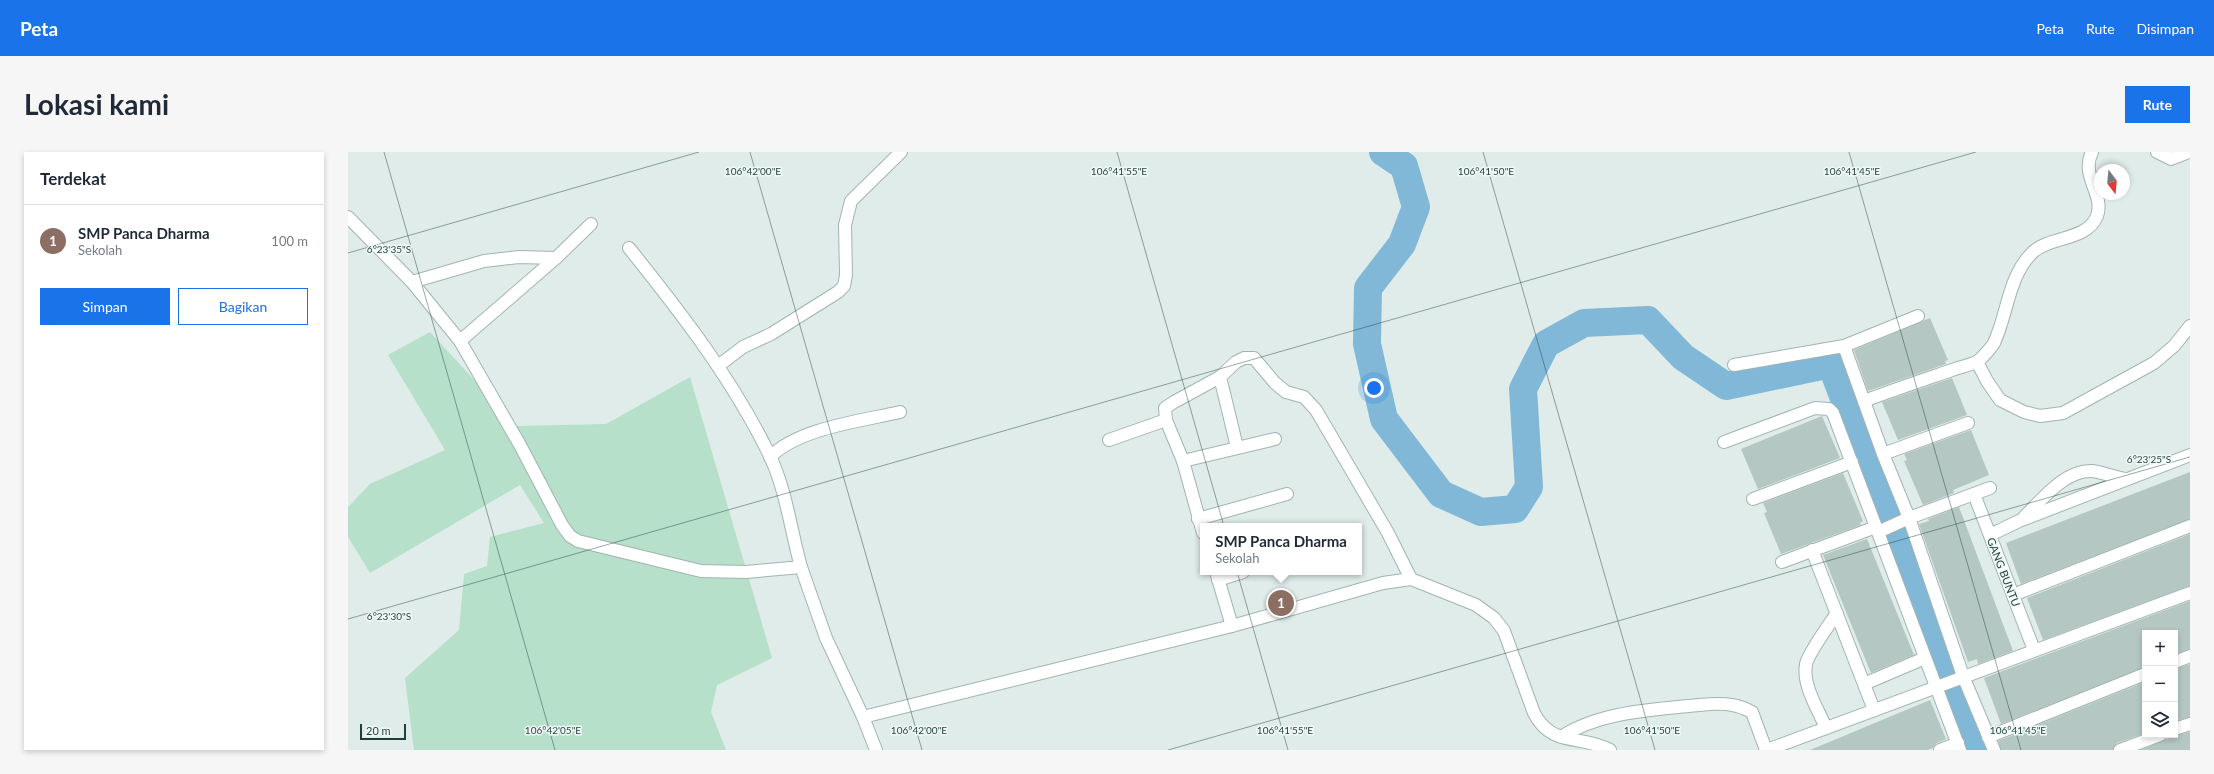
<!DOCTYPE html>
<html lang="id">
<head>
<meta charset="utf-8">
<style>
  :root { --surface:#fff; --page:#f6f6f7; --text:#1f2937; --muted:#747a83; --line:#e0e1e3; --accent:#1a73e8 }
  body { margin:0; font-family:Lato,sans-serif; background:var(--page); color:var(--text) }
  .controls { position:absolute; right:12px; bottom:12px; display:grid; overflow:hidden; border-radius:0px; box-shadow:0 2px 6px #0003 }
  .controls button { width:36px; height:36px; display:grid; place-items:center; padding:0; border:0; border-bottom:1px solid var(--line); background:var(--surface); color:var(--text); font:20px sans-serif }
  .compass { position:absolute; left:1746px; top:12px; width:36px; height:36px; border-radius:50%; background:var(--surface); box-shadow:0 2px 6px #0003; rotate:164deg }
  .scale { position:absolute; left:12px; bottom:10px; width:46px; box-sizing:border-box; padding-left:4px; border:2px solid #1e3e3c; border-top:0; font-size:11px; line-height:14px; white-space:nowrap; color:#1e3e3c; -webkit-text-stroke:3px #f0f8f6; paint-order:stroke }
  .you { position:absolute; left:1026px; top:236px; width:14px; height:14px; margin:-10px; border:3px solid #fff; border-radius:50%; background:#1a73e8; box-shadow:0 0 0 6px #1a73e833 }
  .badge { display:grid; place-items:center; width:26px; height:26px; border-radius:50%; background:var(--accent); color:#fff; font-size:13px; font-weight:700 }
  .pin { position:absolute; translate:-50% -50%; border:2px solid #fff; box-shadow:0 1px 4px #0006 }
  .popup { position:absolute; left:852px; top:371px; width:162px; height:52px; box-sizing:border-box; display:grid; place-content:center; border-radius:0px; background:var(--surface); filter:drop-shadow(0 1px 3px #0005); font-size:13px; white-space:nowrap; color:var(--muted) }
  .popup b { font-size:15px; color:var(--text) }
  .popup::after { content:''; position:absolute; left:50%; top:100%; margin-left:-8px; border:8px solid transparent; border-top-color:var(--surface) }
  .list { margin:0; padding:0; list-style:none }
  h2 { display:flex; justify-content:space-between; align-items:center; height:52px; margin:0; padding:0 16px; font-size:17px }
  h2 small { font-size:13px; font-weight:400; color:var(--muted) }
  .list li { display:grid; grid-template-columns:26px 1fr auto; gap:12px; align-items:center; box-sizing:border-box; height:72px; padding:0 16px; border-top:1px solid var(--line) }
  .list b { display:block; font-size:15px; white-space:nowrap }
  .list p { margin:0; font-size:13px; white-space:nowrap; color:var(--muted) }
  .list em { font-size:13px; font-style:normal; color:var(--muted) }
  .actions { display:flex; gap:8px; padding:12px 16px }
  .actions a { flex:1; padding:9px 0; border:1px solid var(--accent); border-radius:0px; text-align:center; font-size:14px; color:var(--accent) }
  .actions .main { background:var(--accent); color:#fff }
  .icon { flex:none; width:22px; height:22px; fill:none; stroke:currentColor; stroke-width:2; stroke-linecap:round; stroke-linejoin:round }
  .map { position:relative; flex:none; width:1842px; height:598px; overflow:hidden; border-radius:0px }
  header { display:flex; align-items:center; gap:24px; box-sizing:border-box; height:56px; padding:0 20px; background:var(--accent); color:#fff }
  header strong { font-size:19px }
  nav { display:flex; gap:22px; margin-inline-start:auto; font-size:14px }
  .intro { display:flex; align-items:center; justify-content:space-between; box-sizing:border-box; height:96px; padding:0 24px }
  h1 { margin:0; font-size:28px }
  .button { padding:10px 18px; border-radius:0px; background:var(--accent); color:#fff; font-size:14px; font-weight:700 }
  main { display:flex; gap:24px; padding:0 24px }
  aside { flex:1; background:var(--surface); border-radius:0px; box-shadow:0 2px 6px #0003 }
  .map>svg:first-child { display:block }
</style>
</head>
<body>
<header>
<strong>Peta</strong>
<nav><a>Peta</a><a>Rute</a><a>Disimpan</a></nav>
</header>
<div class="intro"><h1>Lokasi kami</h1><a class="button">Rute</a></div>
<main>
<aside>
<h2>Terdekat<small></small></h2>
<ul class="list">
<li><span class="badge" style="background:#8d6e63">1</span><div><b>SMP Panca Dharma</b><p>Sekolah</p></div><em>100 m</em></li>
</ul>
<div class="actions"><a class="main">Simpan</a><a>Bagikan</a></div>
</aside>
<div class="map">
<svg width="1842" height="598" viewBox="0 0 1842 598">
  <rect width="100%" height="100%" fill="#dfece9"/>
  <path fill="#b6e0ca" d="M82 180 169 274 258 272 342 225 424 506 369 533 363 560 378 598H66L57 526 111 478 116 422 139 414 142 385 196 371 172 333 22 421 0 385V355L22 332 97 298 40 203Z"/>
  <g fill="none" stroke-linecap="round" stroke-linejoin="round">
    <path stroke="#81b8d7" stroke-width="28" d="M1035 0 1056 14 1068 55 1054 92 1020 136 1019 192 1036 267 1093 342 1133 360 1167 357 1181 335 1175 237 1198 192 1236 171 1300 168 1335 205 1378 234 1483 212 1629 598"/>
  </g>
  <g fill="#b4c7c3">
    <path d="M1582 166 1600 208 1597 209 1598 212 1520 239 1506 198Z"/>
    <path d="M1604 226 1619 263 1550 288 1534 250Z"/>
    <path d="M1474 264 1492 306 1410 337 1393 297Z"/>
    <path d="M1623 278 1641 323 1605 338 1606 341 1575 353 1556 309 1559 308 1556 302Z"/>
    <path d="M1842 320V367L1673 432 1658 391Z"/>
    <path d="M1495 321 1515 369 1512 371 1513 373 1433 402 1416 361 1419 360 1415 351Z"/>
    <path d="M1611 355 1665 499 1630 512 1629 507 1620 510 1571 372 1581 369 1580 367Z"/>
    <path d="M1842 382V434L1695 488 1679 446Z"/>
    <path d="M1519 387 1566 503 1523 521 1475 403Z"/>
    <path d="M1842 449V497L1827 502V481H1797V485L1795 486 1797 492V515L1653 572 1636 526Z"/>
    <path d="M1842 512V565L1827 569V517Z"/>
    <path d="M1797 530V581L1769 591 1765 598H1653L1650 589Z"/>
    <path d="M1582 548 1598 587 1589 591 1585 596 1580 598H1462Z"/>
    <path d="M1842 580V598H1793L1826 584Z"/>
  </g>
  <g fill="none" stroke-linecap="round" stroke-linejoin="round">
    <g stroke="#a1b4b2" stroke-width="14">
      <g id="minor">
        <path d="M1809 0 1823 7 1841 0"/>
        <path d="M0 65 64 130 112 189 172 293 214 373 222 384 230 389 353 419 398 420 453 415 478 486 515 565 528 598"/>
        <path d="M281 96C334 162 385 228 422 304 438 338 443 379 453 415"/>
        <path d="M64 130 136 109 171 105 208 106"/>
        <path d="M112 189 208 106 243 72"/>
        <path d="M1496 194 1535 302 1561 366 1615 524 1646 598"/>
        <path d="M1629 210 1639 229 1652 248 1676 260 1692 264 1715 261 1806 211 1826 194 1842 174"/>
        <path d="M1386 213 1496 194 1570 164"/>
        <path d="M370 214 395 195 423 182 490 140 496 134 498 123 497 73 503 49 553 0"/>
        <path d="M872 225 889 295"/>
        <path d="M1516 249C1545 238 1575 228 1604 218 1611 215 1624 213 1630 209 1634 206 1643 196 1646 191 1660 161 1660 124 1685 100 1702 84 1739 89 1749 64 1757 43 1732 24 1744 0"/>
        <path d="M761 288 818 268"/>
        <path d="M1376 290 1467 256 1481 257 1485 261 1612 598"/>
        <path d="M1535 302 1620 271"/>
        <path d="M422 305C451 276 513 269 552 260"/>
        <path d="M835 309 927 287"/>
        <path d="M1626 342 1686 498"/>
        <path d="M1405 347 1504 310"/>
        <path d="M1676 365C1694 348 1716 318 1744 319 1754 320 1766 325 1777 327"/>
        <path d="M850 367 939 342"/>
        <path d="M1530 380 1561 366 1642 336"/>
        <path d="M855 381 835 309 818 268 817 256 826 250 872 225 888 210 896 206H906L927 231 938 240 956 245 968 258 1040 381 1063 427"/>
        <path d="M1642 383 1671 369 1842 303"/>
        <path d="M1464 398 1526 558"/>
        <path d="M1434 410 1528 375"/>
        <path d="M868 420 884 474"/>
        <path d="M870 428 895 420"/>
        <path d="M1665 443 1842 374"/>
        <path d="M1827 510 1842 504"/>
        <path d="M1516 532 1577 506"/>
        <path d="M515 565 884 474 1035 431 1063 427 1128 453 1146 466 1156 479 1186 561C1204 596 1233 582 1262 598"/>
        <path d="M1478 576C1470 557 1454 533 1458 512 1461 500 1481 473 1489 461"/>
        <path d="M1827 577 1842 572"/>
        <path d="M1213 585C1250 561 1299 558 1341 554 1355 553 1370 550 1384 553 1391 554 1398 557 1404 560L1418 598"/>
        <path d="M1640 585 1797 522"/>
        <path d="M1419 598 1842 441"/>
        <path d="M1592 598 1610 591"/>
        <path d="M1772 598 1812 583"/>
      </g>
    </g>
    <use href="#minor" stroke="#fff" stroke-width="12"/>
  </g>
  <path fill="none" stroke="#1e3e3c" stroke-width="1" stroke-opacity="0.45" d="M36 0 207 598M402 0 574 598M769 0 940 598M1135 0 1307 598M1501 0 1673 598M0 101 351 0M0 467 1628 0M820 598 1842 305"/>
  <g text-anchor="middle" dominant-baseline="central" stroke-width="3" stroke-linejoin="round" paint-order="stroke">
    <g font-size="11" fill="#1e3e3c" stroke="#f0f8f6">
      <text transform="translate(1656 420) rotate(69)">GANG BUNTU</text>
    </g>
  </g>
  <g font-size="10" text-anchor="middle" fill="#1e3e3c" stroke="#f0f8f6" stroke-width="3" stroke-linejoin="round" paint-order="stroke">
    <text x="405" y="23">106°42'00"E</text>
    <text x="771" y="23">106°41'55"E</text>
    <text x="1138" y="23">106°41'50"E</text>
    <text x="1504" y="23">106°41'45"E</text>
    <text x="41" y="101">6°23'35"S</text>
    <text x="1801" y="311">6°23'25"S</text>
    <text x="41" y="468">6°23'30"S</text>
    <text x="205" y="582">106°42'05"E</text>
    <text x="571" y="582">106°42'00"E</text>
    <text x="937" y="582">106°41'55"E</text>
    <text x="1304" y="582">106°41'50"E</text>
    <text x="1670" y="582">106°41'45"E</text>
  </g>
</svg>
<div class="controls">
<button>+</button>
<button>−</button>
<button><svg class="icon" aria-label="layers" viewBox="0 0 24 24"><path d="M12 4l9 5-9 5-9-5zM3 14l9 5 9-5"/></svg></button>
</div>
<svg class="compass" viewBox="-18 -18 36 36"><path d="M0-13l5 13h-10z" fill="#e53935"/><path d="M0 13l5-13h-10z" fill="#747a83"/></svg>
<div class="scale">20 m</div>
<div class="you"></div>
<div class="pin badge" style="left:933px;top:451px;background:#8d6e63">1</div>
<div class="popup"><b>SMP Panca Dharma</b>Sekolah</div>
</div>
</main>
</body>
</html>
